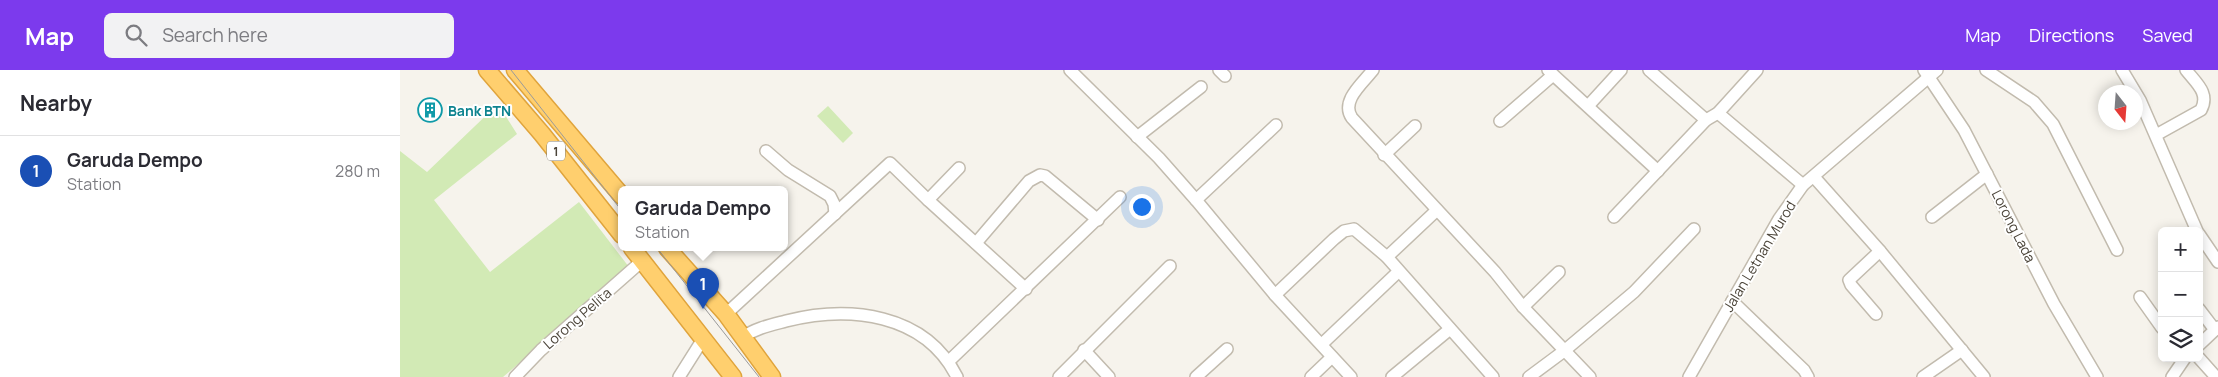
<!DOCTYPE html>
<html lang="en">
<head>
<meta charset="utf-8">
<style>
  :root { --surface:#fff; --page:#f2f2f3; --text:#2b2b33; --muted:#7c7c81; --line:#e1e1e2; --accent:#7c3aed }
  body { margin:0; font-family:Manrope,sans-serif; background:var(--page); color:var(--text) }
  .controls { position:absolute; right:15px; bottom:15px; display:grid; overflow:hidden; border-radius:8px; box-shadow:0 2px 12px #0003 }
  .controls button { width:45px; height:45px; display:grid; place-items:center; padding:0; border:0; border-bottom:1px solid var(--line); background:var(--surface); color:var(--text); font:25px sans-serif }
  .compass { position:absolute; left:1698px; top:15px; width:45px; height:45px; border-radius:50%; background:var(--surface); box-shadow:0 2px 12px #0003; rotate:163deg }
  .you { position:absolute; left:741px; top:136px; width:18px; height:18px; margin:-12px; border:4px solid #fff; border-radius:50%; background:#1a73e8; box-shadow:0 0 0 8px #1a73e833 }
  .badge { display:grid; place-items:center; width:32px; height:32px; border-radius:50%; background:var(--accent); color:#fff; font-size:16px; font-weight:700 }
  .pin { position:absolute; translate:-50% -41px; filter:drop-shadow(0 1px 2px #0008) }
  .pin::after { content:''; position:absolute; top:26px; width:18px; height:15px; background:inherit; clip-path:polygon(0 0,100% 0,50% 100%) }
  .popup { position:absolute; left:218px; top:116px; width:170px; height:65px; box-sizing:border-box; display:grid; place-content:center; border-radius:8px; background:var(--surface); filter:drop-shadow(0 1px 4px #0005); font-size:16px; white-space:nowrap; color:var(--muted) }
  .popup b { font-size:19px; color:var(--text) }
  .popup::after { content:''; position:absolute; left:50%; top:100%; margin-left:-10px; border:10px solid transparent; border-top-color:var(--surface) }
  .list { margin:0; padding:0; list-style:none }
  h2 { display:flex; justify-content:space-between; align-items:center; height:65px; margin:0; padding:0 20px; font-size:21px }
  h2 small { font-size:16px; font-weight:400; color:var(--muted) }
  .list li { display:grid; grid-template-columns:32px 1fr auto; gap:15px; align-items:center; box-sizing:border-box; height:70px; padding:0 20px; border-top:1px solid var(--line) }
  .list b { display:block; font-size:19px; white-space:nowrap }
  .list p { margin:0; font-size:16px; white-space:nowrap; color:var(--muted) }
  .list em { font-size:16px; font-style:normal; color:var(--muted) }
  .icon { flex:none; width:28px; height:28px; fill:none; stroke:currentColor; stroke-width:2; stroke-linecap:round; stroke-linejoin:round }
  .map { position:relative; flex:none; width:1818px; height:307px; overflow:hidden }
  header { display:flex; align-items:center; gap:30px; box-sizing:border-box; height:70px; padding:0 25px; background:var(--accent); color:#fff }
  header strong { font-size:24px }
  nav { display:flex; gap:28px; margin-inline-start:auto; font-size:18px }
  .search { width:350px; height:45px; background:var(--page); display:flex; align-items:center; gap:12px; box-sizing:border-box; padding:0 18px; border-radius:8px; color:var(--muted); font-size:19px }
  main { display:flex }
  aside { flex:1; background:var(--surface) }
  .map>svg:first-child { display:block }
</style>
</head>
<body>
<header>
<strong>Map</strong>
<div class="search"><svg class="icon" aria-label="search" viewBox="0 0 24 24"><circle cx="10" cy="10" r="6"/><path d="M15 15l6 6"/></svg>Search here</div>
<nav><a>Map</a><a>Directions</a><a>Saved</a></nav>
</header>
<main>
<aside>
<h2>Nearby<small></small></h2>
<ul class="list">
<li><span class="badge" style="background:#1a4fb4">1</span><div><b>Garuda Dempo</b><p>Station</p></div><em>280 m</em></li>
</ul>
</aside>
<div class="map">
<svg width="1818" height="307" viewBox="0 0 1818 307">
  <rect width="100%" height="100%" fill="#f6f3ec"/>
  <g fill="#d2eab5">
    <path d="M98 34 117 64 34 130 90 202 179 132 229 197 103 307H0V81L27 102Z"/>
    <path d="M428 36 453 63 443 73 417 46Z"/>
  </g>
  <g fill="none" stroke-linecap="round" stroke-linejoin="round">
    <g stroke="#c2bbae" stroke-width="14">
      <g id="minor">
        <path d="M670 0 759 88 796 130"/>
        <path d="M819 0 825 6"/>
        <path d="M973 0C963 13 940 31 952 48L1095 202 1123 237 1190 307"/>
        <path d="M1148 0 1258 101"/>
        <path d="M1249 0 1306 50"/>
        <path d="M1524 0 1564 60 1654 234 1697 307"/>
        <path d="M1586 0 1634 32 1653 54 1717 180"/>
        <path d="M1722 0 1740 30 1797 161"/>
        <path d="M1188 36 1221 0"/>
        <path d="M1318 43 1403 115"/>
        <path d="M1100 51 1153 5"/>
        <path d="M876 55 796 130 875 225 951 307"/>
        <path d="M1756 65 1801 40C1810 23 1796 13 1786 0"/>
        <path d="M737 67 801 17"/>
        <path d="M366 81 388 100 430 126 434 134 435 144"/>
        <path d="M984 85 1015 56"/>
        <path d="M1414 107 1480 181 1584 307"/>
        <path d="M528 130 626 219"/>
        <path d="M1214 147 1306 50 1318 43 1357 0"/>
        <path d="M1532 147 1587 104"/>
        <path d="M1799 164 1818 192"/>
        <path d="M576 173 629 111 640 105 645 106 698 150"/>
        <path d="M987 187 1037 140"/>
        <path d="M875 225 934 169 944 161 954 159 987 187 1093 307"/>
        <path d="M1740 227 1762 258"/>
        <path d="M1332 231 1404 300 1408 307"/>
        <path d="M1123 237 1159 202"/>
        <path d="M1799 239 1815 260"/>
        <path d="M326 244 490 93 528 130 559 98"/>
        <path d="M1476 244 1451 215 1449 210 1480 181"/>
        <path d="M343 267C356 258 371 255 386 251 449 235 525 243 557 307"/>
        <path d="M922 274 998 202"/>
        <path d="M1799 275 1818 257"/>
        <path d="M684 280 709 307"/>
        <path d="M1799 288 1816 307"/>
        <path d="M549 291 720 127"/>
        <path d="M115 307 141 280 242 191"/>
        <path d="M279 307 303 269"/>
        <path d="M659 307 770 196"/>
        <path d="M796 307 827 279"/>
        <path d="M911 307 932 287"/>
        <path d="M992 307 1050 259"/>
        <path d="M1129 307 1164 281 1234 222 1294 159"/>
        <path d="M1289 307 1379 149 1403 115 1537 0"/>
        <path d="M1523 307 1562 280"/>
        <path d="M1772 307 1785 288"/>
      </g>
    </g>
    <g stroke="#e0a43c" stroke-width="19">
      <g id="highway">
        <path d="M87 0 142 64 222 165"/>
        <path d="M115 0 222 126"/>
        <path d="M232 178 333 307"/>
        <path d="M267 178 326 244 372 307"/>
      </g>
    </g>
    <use href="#minor" stroke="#fff" stroke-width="11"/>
    <use href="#highway" stroke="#ffcf6e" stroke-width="16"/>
    <g stroke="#9a9a9a" stroke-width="1">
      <path d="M111 0 222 141"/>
      <path d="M257 178 359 307"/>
    </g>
  </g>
  <defs>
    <g id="building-ring" transform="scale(1.25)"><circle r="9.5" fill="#fff" stroke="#0f9aa8" stroke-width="1.5"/><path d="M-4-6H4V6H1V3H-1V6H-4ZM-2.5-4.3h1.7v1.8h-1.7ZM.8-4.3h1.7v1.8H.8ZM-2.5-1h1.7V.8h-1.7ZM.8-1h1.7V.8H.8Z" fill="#0f9aa8"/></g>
  </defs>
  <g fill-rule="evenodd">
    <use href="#building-ring" x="30" y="40"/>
  </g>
  <g text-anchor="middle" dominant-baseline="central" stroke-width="4" stroke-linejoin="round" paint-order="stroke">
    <rect fill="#fff" stroke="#817c74" stroke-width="1" x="147" y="71.5" width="18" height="19" rx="4"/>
    <g font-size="12" font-weight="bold" fill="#4b4439">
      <text x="156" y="81">1</text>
    </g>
    <g font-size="14" font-weight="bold" fill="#0d838f" stroke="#fff" text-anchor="start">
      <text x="48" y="40">Bank BTN</text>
    </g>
    <g font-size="14" fill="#4b4439" stroke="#fff">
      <text transform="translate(1614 156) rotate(63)">Lorong Lada</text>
      <text transform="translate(1359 186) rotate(-59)">Jalan Letnan Murod</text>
      <text transform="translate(177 248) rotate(-41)">Lorong Pelita</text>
    </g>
  </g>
</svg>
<div class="controls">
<button>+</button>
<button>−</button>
<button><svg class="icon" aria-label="layers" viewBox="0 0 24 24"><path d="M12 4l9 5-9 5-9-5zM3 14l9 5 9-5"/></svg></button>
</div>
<svg class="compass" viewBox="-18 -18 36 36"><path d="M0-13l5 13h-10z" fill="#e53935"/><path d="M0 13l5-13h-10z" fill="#7c7c81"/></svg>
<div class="you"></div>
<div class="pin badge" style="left:303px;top:239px;background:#1a4fb4">1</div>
<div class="popup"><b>Garuda Dempo</b>Station</div>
</div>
</main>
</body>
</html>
